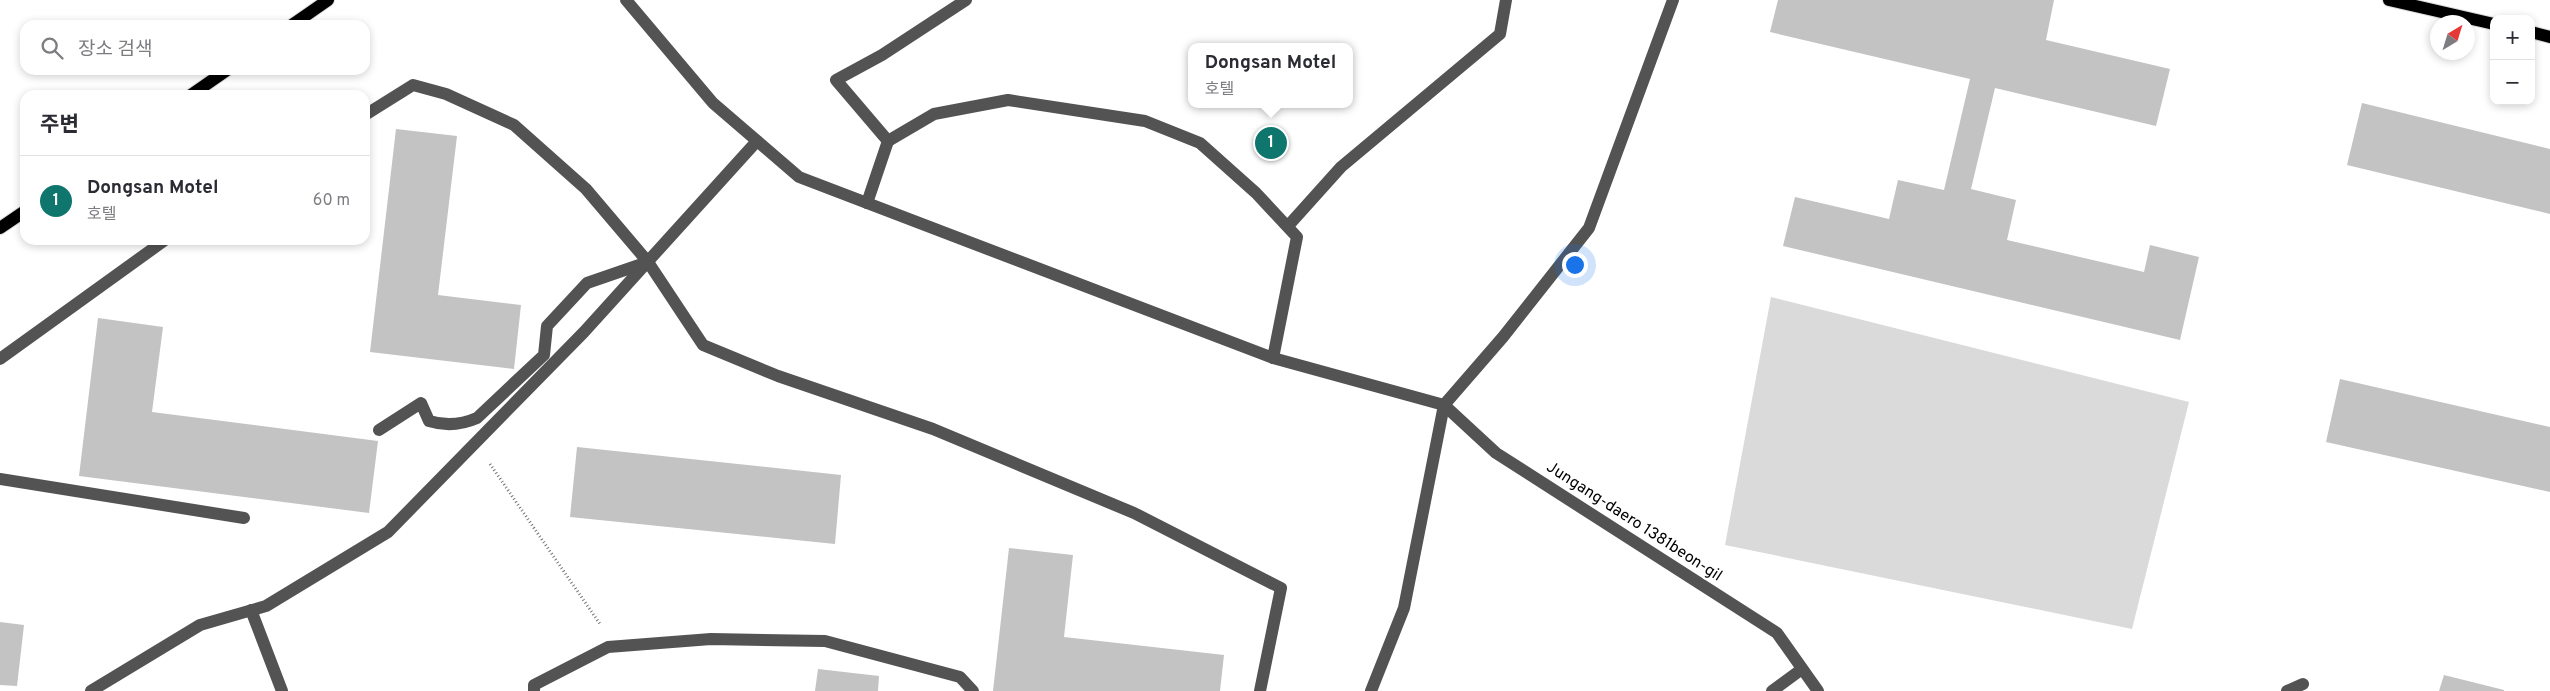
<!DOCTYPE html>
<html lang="ko">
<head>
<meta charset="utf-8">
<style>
  :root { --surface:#fff; --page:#f2f2f3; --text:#2b2b33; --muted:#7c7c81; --line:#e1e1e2; --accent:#0f766e }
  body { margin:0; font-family:Overpass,"Noto Sans KR",sans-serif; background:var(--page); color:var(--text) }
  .controls { position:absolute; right:15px; top:15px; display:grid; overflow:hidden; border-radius:10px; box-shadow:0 2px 8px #0003 }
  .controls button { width:45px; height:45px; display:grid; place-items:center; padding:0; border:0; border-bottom:1px solid var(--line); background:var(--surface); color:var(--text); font:25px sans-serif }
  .compass { position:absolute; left:2430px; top:15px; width:45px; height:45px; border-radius:50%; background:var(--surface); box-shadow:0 2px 8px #0003; rotate:38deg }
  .you { position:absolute; left:1574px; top:264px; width:18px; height:18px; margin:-12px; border:4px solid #fff; border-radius:50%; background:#1a73e8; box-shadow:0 0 0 8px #1a73e833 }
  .badge { display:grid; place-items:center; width:32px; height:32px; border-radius:50%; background:var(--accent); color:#fff; font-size:16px; font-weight:700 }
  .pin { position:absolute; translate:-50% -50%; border:2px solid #fff; box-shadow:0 1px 5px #0006 }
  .popup { position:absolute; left:1188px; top:43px; width:165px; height:65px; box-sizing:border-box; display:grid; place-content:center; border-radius:10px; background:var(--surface); filter:drop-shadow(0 1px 4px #0005); font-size:16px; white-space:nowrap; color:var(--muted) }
  .popup b { font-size:19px; color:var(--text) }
  .popup::after { content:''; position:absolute; left:50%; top:100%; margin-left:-10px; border:10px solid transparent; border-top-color:var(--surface) }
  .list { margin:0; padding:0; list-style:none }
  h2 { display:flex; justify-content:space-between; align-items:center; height:65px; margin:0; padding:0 20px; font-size:21px }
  h2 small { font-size:16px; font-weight:400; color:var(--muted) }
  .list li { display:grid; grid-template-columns:32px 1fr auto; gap:15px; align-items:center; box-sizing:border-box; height:90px; padding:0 20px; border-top:1px solid var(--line) }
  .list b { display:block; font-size:19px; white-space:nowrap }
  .list p { margin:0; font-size:16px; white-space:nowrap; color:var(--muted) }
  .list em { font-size:16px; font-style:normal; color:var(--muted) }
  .icon { flex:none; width:28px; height:28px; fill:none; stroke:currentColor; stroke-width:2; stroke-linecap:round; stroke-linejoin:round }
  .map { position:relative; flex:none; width:2550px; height:691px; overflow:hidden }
  .search { position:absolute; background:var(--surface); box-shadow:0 2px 8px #0003; left:20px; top:20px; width:350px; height:55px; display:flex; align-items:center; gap:12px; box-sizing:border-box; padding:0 18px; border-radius:15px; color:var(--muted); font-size:19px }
  .panel { position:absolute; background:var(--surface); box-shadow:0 2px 8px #0003; left:20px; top:90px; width:350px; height:155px; border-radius:15px }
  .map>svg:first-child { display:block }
</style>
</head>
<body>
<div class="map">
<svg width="2550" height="691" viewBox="0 0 2550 691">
  <rect width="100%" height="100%" fill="#fff"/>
  <path fill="#dadada" d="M1771 297 2189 402 2132 629 1725 545Z"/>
  <g fill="#c3c3c3">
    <path d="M1778 0H2054L2046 40 2170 69 2156 126 1995 88 1971 189 2016 200 2007 240 2144 272 2150 245 2199 257 2180 340 1783 246 1795 197 1889 219 1898 180 1944 190 1970 79 1770 32Z"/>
    <path d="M2362 103 2550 149V214L2347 165Z"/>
    <path d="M396 129 457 136 438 295 521 305 514 369 370 352Z"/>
    <path d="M98 318 163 327 152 412 378 441 369 513 79 476Z"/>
    <path d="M2340 379 2550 427V492L2326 442Z"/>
    <path d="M577 447 841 475 835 544 570 517Z"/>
    <path d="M1009 548 1073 555 1064 637 1224 655 1220 691H993Z"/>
    <path d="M0 622 24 625 17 686 0 685Z"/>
    <path d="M818 669 879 676 878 691H815Z"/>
    <path d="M2444 675 2504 690V691H2439Z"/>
  </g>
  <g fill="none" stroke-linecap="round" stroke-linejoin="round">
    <g stroke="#dbdbdb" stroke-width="14">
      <g id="major">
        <path d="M2389 0 2494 24"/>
        <path d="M292 25 328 0"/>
        <path d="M2531 32 2550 37"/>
        <path d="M191 95 227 70"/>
        <path d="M0 228 25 211"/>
      </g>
    </g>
    <path stroke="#757575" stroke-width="3" stroke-dasharray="1 2.5" stroke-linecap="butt" d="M490 464 600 624"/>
    <g stroke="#535353" stroke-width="12">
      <path d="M626 0 713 103 799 177 1273 358 1444 405 1496 453 1777 633 1818 691"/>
      <path d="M966 0 882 55 836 80 888 141 934 114 1008 100 1145 121 1200 143 1256 193 1297 237 1273 358"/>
      <path d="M365 115 413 85 446 94 514 125 586 189 648 262 703 345 778 376 933 429 1134 513 1281 588 1260 691"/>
      <path d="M867 203 888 141"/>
      <path d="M1288 226 1341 167 1500 34 1506 0"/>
      <path d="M0 359 165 240"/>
      <path d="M379 430 421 403 429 421C445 426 461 425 477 418L544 355 547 326 587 283 645 263"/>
      <path d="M0 479 244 518"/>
      <path d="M251 610 282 691"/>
      <path d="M91 691 200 625 266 606 388 532 584 332 757 141"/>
      <path d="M534 691V685L608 647 711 639 825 641 960 677 973 691"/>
      <path d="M1371 691 1404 608 1444 405 1503 337 1589 228 1673 0"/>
      <path d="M1772 691 1802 669"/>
      <path d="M2287 691 2303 684"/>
    </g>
    <use href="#major" stroke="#000" stroke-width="12"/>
  </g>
  <g text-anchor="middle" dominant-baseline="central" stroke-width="4.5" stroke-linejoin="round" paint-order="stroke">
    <g font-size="16" fill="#000" stroke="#fff">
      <text transform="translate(1634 522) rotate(33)">Jungang-daero 1381beon-gil</text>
    </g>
  </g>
</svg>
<div class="controls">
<button>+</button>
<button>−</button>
</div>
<svg class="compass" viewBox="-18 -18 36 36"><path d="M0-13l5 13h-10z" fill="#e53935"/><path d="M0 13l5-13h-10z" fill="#7c7c81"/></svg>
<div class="you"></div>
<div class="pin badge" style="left:1271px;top:143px">1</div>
<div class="popup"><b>Dongsan Motel</b>호텔</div>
<div class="search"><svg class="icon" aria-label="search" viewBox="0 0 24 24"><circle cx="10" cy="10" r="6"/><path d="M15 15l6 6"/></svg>장소 검색</div>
<section class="panel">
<h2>주변<small></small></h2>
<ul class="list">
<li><span class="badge">1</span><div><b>Dongsan Motel</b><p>호텔</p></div><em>60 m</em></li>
</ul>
</section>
</div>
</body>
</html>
